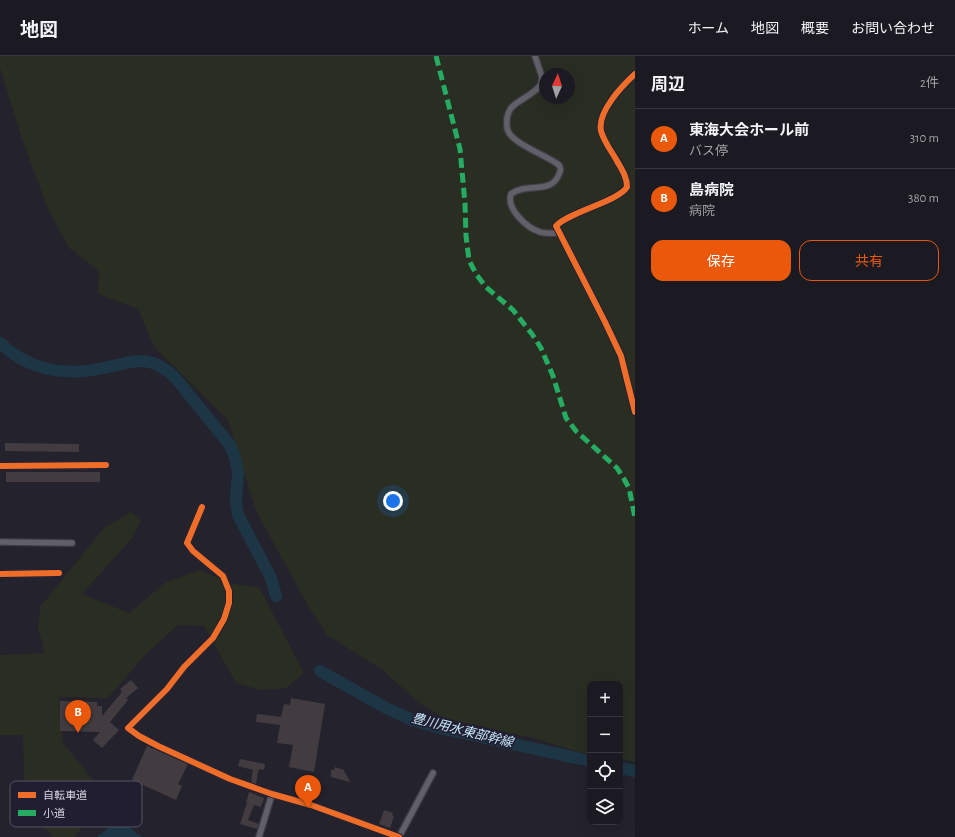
<!DOCTYPE html>
<html lang="ja">
<head>
<meta charset="utf-8">
<style>
  :root { --surface:#1b1a22; --page:#28272f; --text:#f1f3f6; --muted:#a0a1a5; --line:#393840; --accent:#ea580c }
  body { margin:0; font-family:"Alegreya Sans","Noto Sans JP",sans-serif; background:var(--page); color:var(--text) }
  .controls { position:absolute; right:12px; bottom:12px; display:grid; overflow:hidden; border-radius:8px; box-shadow:0 4px 16px #0002 }
  .controls button { width:36px; height:36px; display:grid; place-items:center; padding:0; border:0; border-bottom:1px solid var(--line); background:var(--surface); color:var(--text); font:20px sans-serif }
  .compass { position:absolute; left:539px; top:12px; width:36px; height:36px; border-radius:50%; background:var(--surface); box-shadow:0 4px 16px #0002; rotate:4deg }
  .you { position:absolute; left:393px; top:445px; width:14px; height:14px; margin:-10px; border:3px solid #fff; border-radius:50%; background:#1a73e8; box-shadow:0 0 0 6px #1a73e833 }
  .badge { display:grid; place-items:center; width:26px; height:26px; border-radius:50%; background:var(--accent); color:#fff; font-size:13px; font-weight:700 }
  .pin { position:absolute; translate:-50% -33px; filter:drop-shadow(0 1px 2px #0008) }
  .pin::after { content:''; position:absolute; top:21px; width:14px; height:12px; background:inherit; clip-path:polygon(0 0,100% 0,50% 100%) }
  .list { margin:0; padding:0; list-style:none }
  h2 { display:flex; justify-content:space-between; align-items:center; height:52px; margin:0; padding:0 16px; font-size:17px }
  h2 small { font-size:13px; font-weight:400; color:var(--muted) }
  .list li { display:grid; grid-template-columns:26px 1fr auto; gap:12px; align-items:center; box-sizing:border-box; height:60px; padding:0 16px; border-top:1px solid var(--line) }
  .list b { display:block; font-size:15px; white-space:nowrap }
  .list p { margin:0; font-size:13px; white-space:nowrap; color:var(--muted) }
  .list em { font-size:13px; font-style:normal; color:var(--muted) }
  .actions { display:flex; gap:8px; padding:12px 16px }
  .actions a { flex:1; padding:9px 0; border:1px solid var(--accent); border-radius:12px; text-align:center; font-size:14px; color:var(--accent) }
  .actions .main { background:var(--accent); color:#fff }
  .icon { flex:none; width:22px; height:22px; fill:none; stroke:currentColor; stroke-width:2; stroke-linecap:round; stroke-linejoin:round }
  .map { position:relative; flex:none; width:635px; height:781px; overflow:hidden }
  header { display:flex; align-items:center; gap:24px; box-sizing:border-box; height:56px; padding:0 20px; background:var(--surface); border-bottom:1px solid var(--line) }
  header strong { font-size:19px }
  nav { display:flex; gap:22px; margin-inline-start:auto; font-size:14px }
  main { display:flex }
  aside { flex:1; background:var(--surface) }
  .map>svg:first-child { display:block }
</style>
</head>
<body>
<header>
<strong>地図</strong>
<nav><a>ホーム</a><a>地図</a><a>概要</a><a>お問い合わせ</a></nav>
</header>
<main>
<div class="map">
<svg width="635" height="781" viewBox="0 0 635 781">
  <rect width="100%" height="100%" fill="#24222d"/>
  <g fill="#292d22" fill-rule="evenodd">
    <path d="M0 0H635V706L620 703V628H590V698L578 696 537 683 444 662 421 648 381 613 327 579 307 548 256 455 228 364 155 292 138 253 98 238 99 215 69 192 48 153 21 80 0 12ZM545 18H569V42H545Z"/>
    <path d="M131 456 141 464 132 482 82 538 129 557 165 527 199 514 233 528 259 531 304 617 286 632 260 634 236 627 204 570 178 569 146 598 108 642 59 641 63 687 108 742 74 781H54L35 764 24 722 23 679H0V599L44 597 42 585 38 574 40 551 104 472Z"/>
  </g>
  <path fill="#1d3646" d="M125 768 142 781H97L112 769Z"/>
  <g fill="none" stroke-linecap="round" stroke-linejoin="round">
    <g stroke="#1d3646" stroke-width="12">
      <path d="M0 287C31 316 67 321 108 311 122 308 138 302 153 307 158 309 164 313 169 316 177 322 184 333 191 341 204 357 216 372 229 388L234 398 238 416 236 446 238 459 271 522 276 540"/>
      <path d="M320 615 386 652 412 664 440 672 590 705"/>
      <path d="M620 712 635 715"/>
    </g>
  </g>
  <g fill="#423c40">
    <path d="M5 387 79 388V396L5 395Z"/>
    <rect x="6" y="416" width="94" height="10"/>
    <path d="M131 624 138 632 126 642 128 644 110 666 119 674 102 692 93 684 100 676 60 675V645L97 646V650H102V660L122 636 120 633Z"/>
    <path d="M291 642 325 648 314 716 289 711 293 689 277 687 280 669 256 666 257 658 281 661 284 648 290 649Z"/>
    <path d="M147 690 188 708 178 728 182 730 176 744 132 724Z"/>
    <path d="M240 703 265 708 264 714 260 713 258 715 256 728 251 726 253 714 238 710Z"/>
    <path d="M335 711 344 714V716H345L350 726 331 721V714H334Z"/>
    <path d="M249 736 264 742 261 751 254 749 248 764 259 768 257 773 240 768 247 747H246Z"/>
    <path d="M384 754 393 757 392 759 394 760 390 772 379 768Z"/>
  </g>
  <g fill="none" stroke-linecap="round" stroke-linejoin="round">
    <g stroke="#3e3c46" stroke-width="8">
      <g id="minor">
        <path d="M535 0 542 21 541 28C534 39 521 42 512 51 509 54 508 58 507 62 507 66 506 71 508 75 513 88 548 100 559 109 561 113 561 114 559 118 552 139 526 126 511 138 506 153 527 172 540 176 546 178 553 177 559 177"/>
        <path d="M635 18C622 30 597 56 601 75 604 86 612 96 617 105 622 114 627 121 627 131 619 145 569 156 556 170L605 266 621 300 635 356"/>
        <path d="M0 410 106 409"/>
        <path d="M202 451 187 487 193 495 223 520 229 535V547L224 563 213 582 184 611 167 633 128 672 139 680 158 690 230 723 272 738 311 749 399 781"/>
        <path d="M0 486 72 487"/>
        <path d="M0 518 59 517"/>
        <path d="M259 781 272 738"/>
        <path d="M399 781 433 717"/>
      </g>
    </g>
    <use href="#minor" stroke="#615f68" stroke-width="5.5"/>
    <path stroke="#26ab63" stroke-width="5" stroke-dasharray="10 5" stroke-linecap="butt" d="M436 0 460 93 465 148 466 180 469 204 476 218 486 231 513 254 532 278 541 292 553 320 566 362 576 375 617 412 624 423 629 432 635 462"/>
    <g stroke="#211e31" stroke-width="8">
      <g id="cycleway">
        <path d="M635 18C622 30 597 56 601 75 604 86 612 96 617 105 622 114 627 121 627 131 619 145 569 156 556 170L605 266 621 300 635 356"/>
        <path d="M0 410 106 409"/>
        <path d="M202 451 187 487 193 495 223 520 229 535V547L224 563 213 582 184 611 167 633 128 672 139 680 158 690 230 723 272 738 311 749 399 781"/>
        <path d="M0 518 59 517"/>
      </g>
    </g>
    <use href="#cycleway" stroke="#ee6e29" stroke-width="6"/>
  </g>
  <g text-anchor="middle" dominant-baseline="central" stroke-width="3.5" stroke-linejoin="round" paint-order="stroke">
    <g font-size="13" font-style="italic" fill="#c6e7fb" stroke="#211e31">
      <text transform="translate(462 675) rotate(14)">豊川用水東部幹線</text>
    </g>
  </g>
  <rect x="10" y="725" width="132" height="46" rx="6" fill="#211e31" stroke="#585566" stroke-width="1"/>
  <rect x="18" y="736" width="18" height="6" fill="#ee6e29"/>
  <rect x="18" y="754" width="18" height="6" fill="#26ab63"/>
  <g font-size="11" fill="#d8d6e3">
    <text x="43" y="743">自転車道</text>
    <text x="43" y="761">小道</text>
  </g>
</svg>
<div class="controls">
<button>+</button>
<button>−</button>
<button><svg class="icon" aria-label="locate" viewBox="0 0 24 24"><circle cx="12" cy="12" r="6"/><path d="M12 2v4M12 18v4M2 12h4M18 12h4"/></svg></button>
<button><svg class="icon" aria-label="layers" viewBox="0 0 24 24"><path d="M12 4l9 5-9 5-9-5zM3 14l9 5 9-5"/></svg></button>
</div>
<svg class="compass" viewBox="-18 -18 36 36"><path d="M0-13l5 13h-10z" fill="#e53935"/><path d="M0 13l5-13h-10z" fill="#a0a1a5"/></svg>
<div class="you"></div>
<div class="pin badge" style="left:308px;top:752px">A</div>
<div class="pin badge" style="left:78px;top:677px">B</div>
</div>
<aside>
<h2>周辺<small>2件</small></h2>
<ul class="list">
<li><span class="badge">A</span><div><b>東海大会ホール前</b><p>バス停</p></div><em>310 m</em></li>
<li><span class="badge">B</span><div><b>島病院</b><p>病院</p></div><em>380 m</em></li>
</ul>
<div class="actions"><a class="main">保存</a><a>共有</a></div>
</aside>
</main>
</body>
</html>
